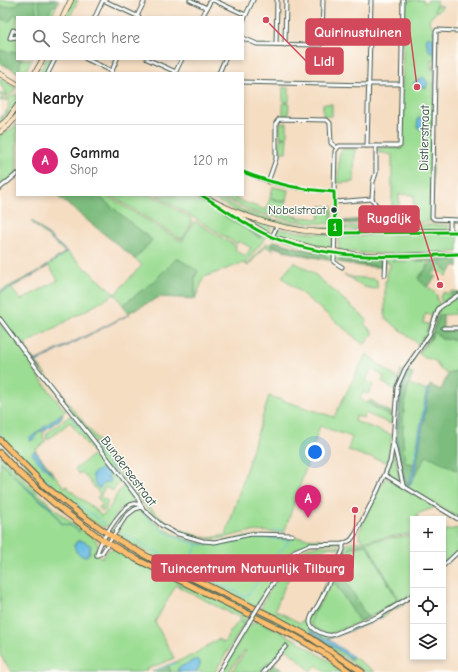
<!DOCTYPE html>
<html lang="en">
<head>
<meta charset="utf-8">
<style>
  :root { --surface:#fff; --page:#f6f6f6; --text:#222; --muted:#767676; --line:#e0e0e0; --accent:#db2777 }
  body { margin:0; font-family:"Comic Neue",sans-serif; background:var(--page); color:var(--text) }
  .controls { position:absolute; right:12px; bottom:12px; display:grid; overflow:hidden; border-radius:0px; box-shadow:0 2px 6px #0003 }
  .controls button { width:36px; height:36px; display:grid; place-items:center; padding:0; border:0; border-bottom:1px solid var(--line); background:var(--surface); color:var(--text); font:20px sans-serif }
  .you { position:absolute; left:315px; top:452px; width:14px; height:14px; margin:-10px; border:3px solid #fff; border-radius:50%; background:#1a73e8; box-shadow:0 0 0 6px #1a73e833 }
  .badge { display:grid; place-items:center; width:26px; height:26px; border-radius:50%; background:var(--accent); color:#fff; font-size:13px; font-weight:700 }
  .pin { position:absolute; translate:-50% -33px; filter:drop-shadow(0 1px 2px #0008) }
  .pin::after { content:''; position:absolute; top:21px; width:14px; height:12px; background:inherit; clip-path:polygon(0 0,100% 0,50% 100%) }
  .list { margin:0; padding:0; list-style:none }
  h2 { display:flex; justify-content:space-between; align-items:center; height:52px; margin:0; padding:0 16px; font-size:17px }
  h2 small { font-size:13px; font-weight:400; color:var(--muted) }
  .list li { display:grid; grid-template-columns:26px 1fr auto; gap:12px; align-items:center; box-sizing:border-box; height:72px; padding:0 16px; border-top:1px solid var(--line) }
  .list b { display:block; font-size:15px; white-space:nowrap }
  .list p { margin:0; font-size:13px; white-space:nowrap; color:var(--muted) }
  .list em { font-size:13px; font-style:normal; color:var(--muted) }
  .icon { flex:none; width:22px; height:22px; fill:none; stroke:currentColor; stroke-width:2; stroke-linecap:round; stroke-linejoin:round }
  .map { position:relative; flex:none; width:458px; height:672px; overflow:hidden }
  .search { position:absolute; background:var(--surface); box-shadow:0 2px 6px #0003; left:16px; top:16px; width:228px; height:44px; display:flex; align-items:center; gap:10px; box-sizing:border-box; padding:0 14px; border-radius:0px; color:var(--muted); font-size:15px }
  .panel { position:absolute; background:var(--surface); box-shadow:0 2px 6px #0003; left:16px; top:72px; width:228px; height:124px; border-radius:0px }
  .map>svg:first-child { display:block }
</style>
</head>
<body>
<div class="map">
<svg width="458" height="672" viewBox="0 0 458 672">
  <rect width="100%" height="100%" fill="#fdfcf7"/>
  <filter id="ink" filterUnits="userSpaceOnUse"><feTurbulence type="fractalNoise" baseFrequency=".025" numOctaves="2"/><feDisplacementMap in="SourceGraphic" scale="8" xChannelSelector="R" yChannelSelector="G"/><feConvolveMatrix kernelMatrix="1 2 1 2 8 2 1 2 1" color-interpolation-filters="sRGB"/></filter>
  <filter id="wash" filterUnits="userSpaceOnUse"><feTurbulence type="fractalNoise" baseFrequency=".012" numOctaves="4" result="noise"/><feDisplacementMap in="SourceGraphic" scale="16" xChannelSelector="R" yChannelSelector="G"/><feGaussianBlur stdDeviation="0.9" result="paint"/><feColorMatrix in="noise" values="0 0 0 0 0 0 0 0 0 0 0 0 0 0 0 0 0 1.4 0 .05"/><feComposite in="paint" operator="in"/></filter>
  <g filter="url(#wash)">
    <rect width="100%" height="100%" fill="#f5ddc2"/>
    <g fill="#9bdd93" stroke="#5d8d64" fill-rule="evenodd">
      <path d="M0 0H56L55 5H57L51 17H17V59H32L25 73H19L0 61Z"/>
      <path d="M73 0H78L70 17H65Z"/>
      <path d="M404 0H423L425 3 428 0H437L435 8 438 4 439 6H443L437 12 435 9 436 12 429 20 431 26H434V31H432V33H435L434 63 431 59V70L434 64 433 129 431 120V133L433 130 432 184 430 185V186L432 185 431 220 447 221 449 222H430L429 221H428V222L402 223 403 220H413L414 195 399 194V213H394V211L387 212V220H394V223L339 224V221L378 218V210L380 208H392V155L378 152V148H399L400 150 401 148ZM377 219 378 222H339H340Z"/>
      <path d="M46 59H52L46 73H39Z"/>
      <path d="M0 78 16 88C12 95 8 97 0 96V93L7 94 0 84Z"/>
      <path d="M283 87 289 88V102H283Z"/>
      <path d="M15 94 17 95C17 110 10 114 0 124V120L9 112 8 111 0 118 8 109 9 100 0 101V99L9 98Z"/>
      <path d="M283 103H289L288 116H283Z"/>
      <rect x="323" y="104" width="9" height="12"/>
      <rect x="280" y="123" width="7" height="14"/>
      <path d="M17 124V171L14 173 17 172V174L9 180H7L6 181V183L5 182 0 185V134L8 132Z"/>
      <path d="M281 138H287L286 152H280V140Z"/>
      <path d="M342 149H355L354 182 338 183 339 155Z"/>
      <path d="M273 187 288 190 286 201H280L270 197Z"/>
      <path d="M97 195H106L181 241 183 240 194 222H196L236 246 235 249 245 256 251 248 239 241 237 244 156 195H191L260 238 262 236 252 230V229L197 195H198L267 236 245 263 247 265 266 243 269 245 275 241 302 249 332 254 333 255V261L292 253 271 246 274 251 265 246 248 266 243 263 204 277 195 299V277L177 258 154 281 123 305 115 294 24 345 29 352 28 354 0 318V293L8 289 0 292V291L41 270 65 252 31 222 32 221 115 294 142 265 135 259 152 240ZM274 242 325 254 327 259 292 252 271 245ZM49 266 58 280 21 300 11 288Z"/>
      <path d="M110 195H152L192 219V222L183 238 181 239Z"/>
      <path d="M206 195H213L245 211 273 219V223L234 210Z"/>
      <path d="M218 195H237L235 199 266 210 270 198 280 202H286L284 214 299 217 298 222 252 211Z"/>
      <path d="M320 206H332V224L300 222 301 217 319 219Z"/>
      <path d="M246 219 271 227 269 233Z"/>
      <path d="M276 220 301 225 331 228C321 235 287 226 275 224Z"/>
      <path d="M449 225 447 230 404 231V229H402V225Z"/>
      <path d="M394 226V231C384 231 345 232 339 227Z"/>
      <path d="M279 229 300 232 328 234 332 236 331 246 328 247 298 244 275 236 276 230Z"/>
      <path d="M458 233V252L383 254 361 253V252V253L339 250 338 240 342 237 363 236 372 234Z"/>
      <path d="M339 255 380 258 381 260H385V263L384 261 345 258 340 259 339 261 360 265 384 266 385 268 360 266 337 262V257Z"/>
      <path d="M388 258H417L395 259 392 261H417V263L420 262 418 261 458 259 449 261 427 262 428 264V266L418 278 437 295V300L440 304 434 315 429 332 419 347 417 346H419L424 337 423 336 418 344 385 318V281H387V269L390 268V263H387ZM438 305 432 315 429 328 426 332 428 324 423 323 425 314 430 315Z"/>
      <path d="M294 262 312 272 367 320 364 324 373 332V334L364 345 282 277Z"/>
      <path d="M440 264 449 273 446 276 438 270 433 275 431 273Z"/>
      <path d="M344 275 352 277 374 279 377 280V288L375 289 364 287 361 284 355 283 353 279Z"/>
      <path d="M453 291H455V292L445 300 458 291V293L444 303 442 302 440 297 444 292 448 294Z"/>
      <path d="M458 297V309H455V312H458V314L440 315 432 335 419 353 430 340 435 331 441 339 458 340V370L449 375 441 391 448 374 440 369 435 361 430 359 425 358 418 353 432 332 439 310 443 306Z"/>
      <path d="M130 314 36 362C59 393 85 423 108 453 124 474 138 499 158 515 171 526 190 535 207 538 213 538 220 536 226 535L269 396 334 417 366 354 398 379 401 370 402 372 395 390 382 382 384 377 372 369 366 380 373 385 368 394 363 392 360 399 392 417 391 424 365 413 363 418 356 416 354 421 392 435 388 461 386 462 371 457H367L348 450 352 437 320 426 284 533C270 532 257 530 243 533 233 535 221 540 210 539 185 538 159 522 143 504L29 356H31L35 361Z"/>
      <path d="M0 321 4 329H7L35 367 33 369 35 372 62 407 67 410 63 412V415L62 418 44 431 43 437 45 442 35 450 64 487 67 486C77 499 93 504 101 516 114 508 113 494 125 485L129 488 135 498 133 502 121 509 109 526 102 527 91 520 51 489 0 439Z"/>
      <path d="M407 369 409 371C397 394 395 454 404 479 405 483 408 484 409 486L427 453 458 471V517L451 513 458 518 408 488 405 485 402 477 395 443 401 387Z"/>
      <path d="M407 383 427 391 414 466 405 463C398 437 402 409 407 383Z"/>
      <path d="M71 415 123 481 115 487 113 491 105 487 100 497 108 501 105 510 102 511 99 507 103 505 97 497 100 494 82 472 79 474 75 469 94 454 70 422 47 440 46 438 47 433Z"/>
      <path d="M0 445C29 476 61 503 96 528L95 529 49 496 18 468 1 449Z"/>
      <path d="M394 450 400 482 387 474Z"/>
      <path d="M0 455C23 478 49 506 75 525 82 530 96 535 98 545L95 553 102 558 108 550 115 549 141 565 143 564 249 616 248 618 245 616 246 622 245 624 239 620 242 615H238L236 616 179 587 177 585 181 586 176 584V585L155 622 174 658 141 672H12L0 655V462L6 467 0 461ZM77 541 91 548 89 554 74 545Z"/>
      <path d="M387 478 446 513 445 514 436 507 417 514 418 519H413V533L365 541 359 538V532L384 480Z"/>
      <path d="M132 506 134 507 125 516 115 531 112 530 124 512Z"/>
      <path d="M138 509 142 510C148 515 153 522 160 526 176 537 199 546 218 543 230 541 242 537 255 536 264 536 288 540 294 537L341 541 339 543H310L294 550 287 558 256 607 176 568 121 538C120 536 119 534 119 532 118 525 132 511 138 509Z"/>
      <path d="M458 528V552L443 564V531Z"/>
      <path d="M413 535V594L377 615 330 634C324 633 312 629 311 621 311 616 315 611 318 607 328 589 336 570 345 551L346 545 352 541 365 542ZM339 569 367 617H368L359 621 333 580Z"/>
      <path d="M121 546 157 565 174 571 253 610 252 612 140 558 120 547Z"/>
      <path d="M315 546H339L342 548V550L328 580 341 552 339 548 337 549C333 546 328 548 323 550 318 551 312 552 308 555 293 564 281 594 275 610L300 623C314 613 319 597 326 581L327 583 318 602 310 625 323 635 329 637 382 615 403 604H406L387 613V615L383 617V616L358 627 326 639 310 629 309 630 351 659 353 657 352 656 375 672H366L308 634 261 609 263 603C271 589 284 562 297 553 303 549 308 547 315 546Z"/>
      <path d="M258 613 302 635 358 672C350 672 343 665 337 660 312 643 284 629 257 615Z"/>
      <path d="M255 619 298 641 346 672H324L317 665 311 671 285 648 263 672 269 661 260 672H231L245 653 246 651 245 650 228 672H221L249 625 257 622 254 620Z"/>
      <path d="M239 621 244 624 215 672H196L200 663 198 660 186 664 177 670 178 672H171L168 665 191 656 218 639 224 643 230 632Z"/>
    </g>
    <g fill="#7cbc7d" stroke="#4e7c58">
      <path d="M23 0H35L37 17H20L14 14 11 20 8 21 1 19 0 20V7L14 6Z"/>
      <path d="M38 0H59L57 5 52 6 47 17H41Z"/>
      <path d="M0 50 12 53V51L17 52V59H21L19 73 0 63Z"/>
      <path d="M56 195H97L152 240 135 259Z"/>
      <path d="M191 195H197L252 229 253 230 262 236 261 238Z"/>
      <path d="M378 219V223H339V222Z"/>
      <path d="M276 242 296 248 325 254 328 257V259L292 252 274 245H271L273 243Z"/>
      <path d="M458 257V259L418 261 419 259Z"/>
      <path d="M177 258 198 271 195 277V299L160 297 128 313 123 305 154 281Z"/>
      <path d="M345 258 384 261V263H383L384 266 360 265 339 261V259Z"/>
      <path d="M458 260V267L455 265 449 273 440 264 432 273 436 277 427 287 418 279 432 262Z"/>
      <path d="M440 315H443V330H458V340L441 339 435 332 430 340H429Z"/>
      <path d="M458 370V471L427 455 409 486H408L414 477 429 389 430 385 441 390 448 374Z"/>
      <path d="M409 371 413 374C404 394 402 420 403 442 403 448 404 454 405 460L401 461C400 456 398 450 398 445 396 429 401 384 409 371Z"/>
      <path d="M370 400 392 413V417L367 403Z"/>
      <path d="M401 462 414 464 412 477 408 484 404 479Z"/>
      <path d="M367 544 400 601 359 621 333 580 339 569 367 617 398 601 367 545 360 546 348 550 351 545Z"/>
      <path d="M274 663 284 672H267Z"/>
      <path d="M168 665 171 672H152Z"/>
    </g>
    <g fill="#66bae2" stroke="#427c8b">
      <path d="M426 37H433V52H430L427 46Z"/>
      <path d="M424 77 428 83 426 88 413 84 414 82Z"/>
      <path d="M421 117H423L425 121 424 128 420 129 417 127 418 118Z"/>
      <path d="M32 221 67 252 40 271 0 293 39 272 66 252Z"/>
      <path d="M130 314 36 362 41 371 31 357 35 361Z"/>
      <path d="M408 370 402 389 398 424 397 446 403 479 408 484 412 475 427 388 429 389 414 477 408 486C392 464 396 394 408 370Z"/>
      <path d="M62 413V415L60 418 43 431 38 432 33 440 30 441V438Z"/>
      <path d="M35 451 54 477 34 457 32 453Z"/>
      <path d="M0 461 26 487 51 508 62 524 70 525 80 532 70 525 62 524 52 510 28 490Z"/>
      <path d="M105 467 109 470V476L107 477V478H111V482L104 483 99 489 95 484 92 474Z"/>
      <path d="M79 540 85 542 91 546 87 556H82L76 552 74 545Z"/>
      <path d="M383 616V617L358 628 328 639 352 656V659L309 630 310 629 326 639 358 627Z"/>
      <path d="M194 660H198L200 662V665L196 672H178V668Z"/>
    </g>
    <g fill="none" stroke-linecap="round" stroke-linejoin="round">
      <g stroke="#66bae2" stroke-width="1">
        <path d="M70 416 86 435"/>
        <path d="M89 439 121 480"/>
        <path d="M25 460 60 492 104 523"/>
        <path d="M125 487 133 499"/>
        <path d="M143 514 155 525"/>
        <path d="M160 529C175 538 191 544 209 546"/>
        <path d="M275 530 283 531"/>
        <path d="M124 534 186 568 245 596 248 595 279 552 290 541 269 538H252L216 546"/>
        <path d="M186 567 197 545"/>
        <path d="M155 670 176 663"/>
      </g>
    </g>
  </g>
  <g filter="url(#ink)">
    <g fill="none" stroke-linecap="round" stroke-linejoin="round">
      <g stroke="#3f5549" stroke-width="5">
        <g id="street">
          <path d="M103 0 139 17"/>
          <path d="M190 0 207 8 210 1 213 0 246 15"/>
          <path d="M137 16 145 0"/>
          <path d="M95 17 103 0"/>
          <path d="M202 17 207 8"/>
          <path d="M243 21 253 0"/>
          <path d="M370 26 402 27"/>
          <path d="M458 31 438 30H437L436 32 432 217 434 219 458 220"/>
          <path d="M17 32 13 30 10 38 17 37"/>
          <path d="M243 38 257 44 320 45 322 41 323 0"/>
          <path d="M276 44 277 0"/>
          <path d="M285 45 286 0"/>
          <path d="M86 59 112 71"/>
          <path d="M147 59 176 72"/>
          <path d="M48 73 55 59"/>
          <path d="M111 73 117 59"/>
          <path d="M175 73 182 59"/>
          <path d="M219 73 225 59"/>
          <path d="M243 82 369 85"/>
          <path d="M369 84H401"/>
          <path d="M367 146 371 0"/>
          <path d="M243 172C273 185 302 190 334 192L335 226 334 262 342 267"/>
          <path d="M268 182 276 159V123L279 119 327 120 330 123 331 143 337 148"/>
          <path d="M0 188 17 174"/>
          <path d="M334 192 335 151 339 146H400L403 0"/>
          <path d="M372 199 378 208"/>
          <path d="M335 202 372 199 373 182 376 173V146"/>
          <path d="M450 231V220"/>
          <path d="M272 237 277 226"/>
          <path d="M385 275 386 256"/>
          <path d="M0 319 38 370 105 455 137 497 142 508 161 525 175 533 203 541 215 542 251 534 292 535"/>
          <path d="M443 328H458"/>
          <path d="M394 445 403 485"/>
          <path d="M385 475 458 519"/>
          <path d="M343 544V550C335 568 328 587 318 605 315 610 310 616 310 622 311 630 325 636 332 635L379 616 413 595"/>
          <path d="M97 555C98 544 122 506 133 504 137 503 139 504 142 507"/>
          <path d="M97 555 102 553 126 516 135 509 142 507"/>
          <path d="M443 566 458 552"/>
          <path d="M262 601 287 561 295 551 309 545 343 544 351 540 356 533 378 490 390 462 393 442 397 387 405 369 429 335 439 308 458 295"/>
          <path d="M219 672 251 619"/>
          <path d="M263 672 286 646"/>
        </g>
      </g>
      <g stroke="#3f5549" stroke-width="6">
        <g id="secondary">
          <path d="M63 17 71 0"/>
          <path d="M35 73 43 59"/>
          <path d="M0 74 17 84"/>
          <path d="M0 126 8 119 17 106"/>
          <path d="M0 132 8 126 17 116"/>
          <path d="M201 195C238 215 278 230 320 232 366 235 412 229 458 232"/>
          <path d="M229 211 272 237 313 248 360 255 398 256 458 254"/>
        </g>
      </g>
      <g stroke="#3f5549" stroke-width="7">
        <g id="primary">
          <path d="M0 440 45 486 80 514 113 537 150 558 277 619 308 636 362 672"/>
          <path d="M0 453 19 473 61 509 103 540 136 559 294 636 325 654 350 672"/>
        </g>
      </g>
      <use href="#street" stroke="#fff" stroke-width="3"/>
      <use href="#secondary" stroke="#fde5c5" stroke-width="4.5"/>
      <use href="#primary" stroke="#fbbd6e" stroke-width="5"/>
      <g stroke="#3f5549" stroke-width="5" stroke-linecap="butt">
        <path id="street-bridge" d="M251 619 262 601"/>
      </g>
      <use href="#street-bridge" stroke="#fff" stroke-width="3"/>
      <g stroke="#fdfcf7" stroke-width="6">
        <g id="bus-1">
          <path d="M243 172C273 184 302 190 334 192L335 233 458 232"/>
          <path d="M201 195C222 207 241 222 263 233 320 261 396 258 458 254"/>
        </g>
      </g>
      <use href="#bus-1" stroke="#05ae06" stroke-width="3"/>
    </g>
  </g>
  <circle fill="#1f3d34" stroke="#fdfcf7" stroke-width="1.5" cx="334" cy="210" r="3.5"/>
  <g text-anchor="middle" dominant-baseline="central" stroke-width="3" stroke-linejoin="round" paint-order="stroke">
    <g font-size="12" fill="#1f3d34" stroke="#fdfcf7" text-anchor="end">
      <text x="326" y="210">Nobelstraat</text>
    </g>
    <g font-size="13" fill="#1f3d34" stroke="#fdfcf7">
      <text transform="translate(424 138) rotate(-89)">Distlerstraat</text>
      <text transform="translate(129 471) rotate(53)">Bundersestraat</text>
    </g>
  </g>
  <path fill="none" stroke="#d1495b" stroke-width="1.5" d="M417 87L410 32M266 20L306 61M440 285L419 219M355 510L353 568"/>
  <g fill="#d1495b" stroke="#fdfcf7" stroke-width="1.5">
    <circle cx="417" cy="87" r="4"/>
    <circle cx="266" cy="20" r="4"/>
    <circle cx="440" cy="285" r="4"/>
    <circle cx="355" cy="510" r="4"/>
  </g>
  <g fill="#d1495b" stroke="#d1495b" stroke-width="1.5">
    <rect x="306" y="19" width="104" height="26" rx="4"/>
    <rect x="306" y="48" width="37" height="26" rx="4"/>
    <rect x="359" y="206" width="60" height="26" rx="4"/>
    <rect x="152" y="555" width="201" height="26" rx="4"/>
  </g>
  <g font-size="14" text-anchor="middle" font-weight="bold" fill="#fff">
    <text x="358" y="37">Quirinustuinen</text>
    <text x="324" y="66">Lidl</text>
    <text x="389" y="223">Rugdijk</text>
    <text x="253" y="573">Tuincentrum Natuurlijk Tilburg</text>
  </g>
  <rect stroke="#fdfcf7" stroke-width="1.5" x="327" y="218" width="16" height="19" rx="4" fill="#05ae06"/>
  <g font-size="11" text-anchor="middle" font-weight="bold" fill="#fff">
    <text x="335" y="231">1</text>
  </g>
</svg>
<div class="controls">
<button>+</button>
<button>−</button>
<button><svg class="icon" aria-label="locate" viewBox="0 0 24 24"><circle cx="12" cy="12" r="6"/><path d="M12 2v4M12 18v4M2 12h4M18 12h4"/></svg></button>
<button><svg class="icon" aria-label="layers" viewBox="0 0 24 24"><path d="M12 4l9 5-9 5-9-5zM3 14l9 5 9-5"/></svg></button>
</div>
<div class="you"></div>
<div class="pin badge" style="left:308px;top:518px">A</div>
<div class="search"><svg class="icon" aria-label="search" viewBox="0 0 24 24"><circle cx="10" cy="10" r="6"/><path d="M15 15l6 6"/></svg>Search here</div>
<section class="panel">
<h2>Nearby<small></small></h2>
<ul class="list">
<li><span class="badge">A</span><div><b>Gamma</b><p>Shop</p></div><em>120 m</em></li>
</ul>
</section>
</div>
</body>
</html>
